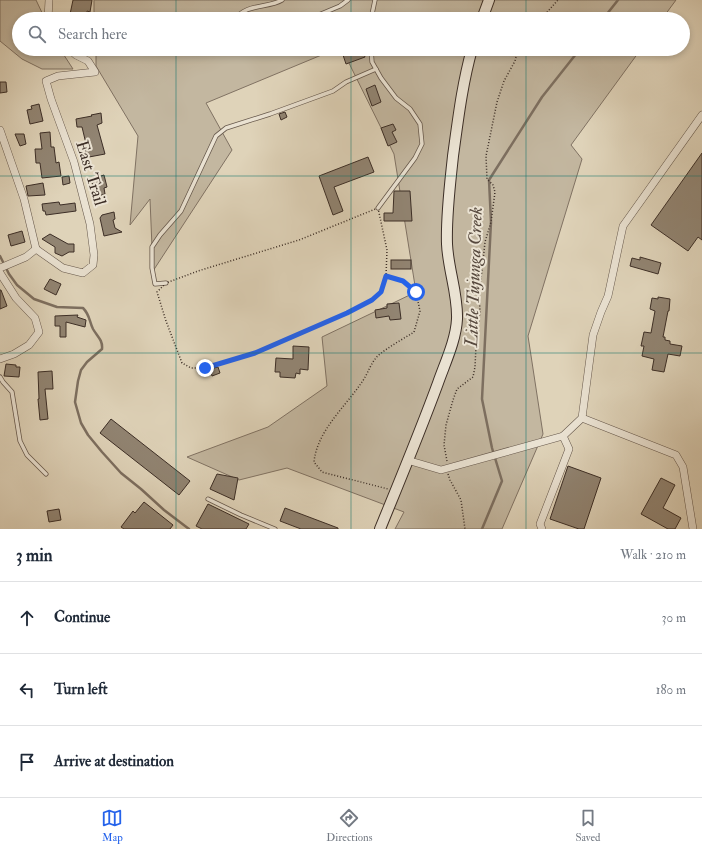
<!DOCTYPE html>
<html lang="en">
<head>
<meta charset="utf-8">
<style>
  :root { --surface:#fff; --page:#f2f2f3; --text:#1f2937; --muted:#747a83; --line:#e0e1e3; --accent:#2563eb }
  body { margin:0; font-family:"IM FELL Double Pica",serif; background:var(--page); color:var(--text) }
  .stop { position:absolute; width:12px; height:12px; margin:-9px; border:3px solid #2563eb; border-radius:50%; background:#fff }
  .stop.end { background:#2563eb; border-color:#fff; box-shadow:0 1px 4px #0008 }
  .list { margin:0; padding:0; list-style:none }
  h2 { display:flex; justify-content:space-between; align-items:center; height:52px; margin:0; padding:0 16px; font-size:17px }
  h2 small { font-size:13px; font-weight:400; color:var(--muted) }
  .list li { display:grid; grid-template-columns:26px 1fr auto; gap:12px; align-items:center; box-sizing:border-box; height:72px; padding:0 16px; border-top:1px solid var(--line) }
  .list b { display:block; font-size:15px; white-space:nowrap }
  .list em { font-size:13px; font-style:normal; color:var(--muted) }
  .icon { flex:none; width:22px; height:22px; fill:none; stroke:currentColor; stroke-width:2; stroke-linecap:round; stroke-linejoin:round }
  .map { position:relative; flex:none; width:702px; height:529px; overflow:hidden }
  .search { position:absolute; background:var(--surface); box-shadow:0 2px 6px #0003; left:12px; right:12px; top:12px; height:44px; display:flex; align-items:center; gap:10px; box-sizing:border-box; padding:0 14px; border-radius:22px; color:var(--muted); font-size:15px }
  .sheet { height:268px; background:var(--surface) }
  nav { display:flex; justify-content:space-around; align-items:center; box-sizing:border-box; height:56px; border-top:1px solid var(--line); background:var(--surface); font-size:11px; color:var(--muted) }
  nav a { display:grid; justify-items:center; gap:2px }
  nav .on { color:var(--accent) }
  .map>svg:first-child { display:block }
</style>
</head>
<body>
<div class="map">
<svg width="702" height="529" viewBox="0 0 702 529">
  <rect width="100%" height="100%" fill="#dfd3b9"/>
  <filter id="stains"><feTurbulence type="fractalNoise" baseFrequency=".005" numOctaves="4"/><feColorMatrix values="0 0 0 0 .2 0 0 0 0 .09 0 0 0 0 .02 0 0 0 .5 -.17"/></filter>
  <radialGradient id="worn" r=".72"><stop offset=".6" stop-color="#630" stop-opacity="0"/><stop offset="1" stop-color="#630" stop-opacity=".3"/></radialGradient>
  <g fill="#c3b7a0" stroke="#807263">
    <path d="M0 0H36L45 19H19V49H60L73 69H42L22 59 0 41Z"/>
    <path d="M94 0H676L662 19H94Z"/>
    <path d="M96 49H336L206 103 232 150 153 271 150 199 130 225 138 136 96 66Z"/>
    <path d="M342 49H641L571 145 582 159 528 336 543 434 502 529H395L404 512 287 468 239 480 187 457 268 427 327 386 322 337 416 292 394 154Z"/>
  </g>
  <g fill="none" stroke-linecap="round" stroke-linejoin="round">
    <g stroke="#7d6f60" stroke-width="2.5">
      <path d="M603 19 618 0"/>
      <path d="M0 256 9 274 17 285 34 299 57 307 83 308C90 315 89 321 93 329 97 336 103 340 102 349L87 362 81 370 78 381 75 402 81 423 88 435 102 452 121 473 141 489 164 510 189 529"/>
      <path d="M482 529 502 481 492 448 482 399 491 222 489 180 542 97 580 49"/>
    </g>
  </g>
  <g fill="#918472" stroke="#3c2e26">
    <path d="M73 0H92L90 12 87 11V19H69Z"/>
    <path d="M361 49H362L365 57 346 64 343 55Z"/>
    <path d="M0 82H6L7 92 0 93Z"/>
    <path d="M375 85 381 102 372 106 366 89Z"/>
    <path d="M39 104 43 121 30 124 27 110 32 109 31 106Z"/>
    <path d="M285 112 287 117 281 120 279 114Z"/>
    <path d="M101 113 102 123 97 125 105 154 89 157 88 154H86L85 148H87L82 127H77L76 119 92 116 91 115Z"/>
    <path d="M393 124 396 130 392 132 397 142 388 146 381 128Z"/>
    <path d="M50 132 51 147H54L56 163 59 162 61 176 42 178 40 163H36L35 149H42L40 133Z"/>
    <path d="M15 134H24L26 144 20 146Z"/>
    <path d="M702 153V240L698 237 688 251 651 225Z"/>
    <path d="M368 157 374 172 334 187 343 211 333 215 319 176Z"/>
    <path d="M104 175 107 187 104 188 105 194 98 196 96 190H94L91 179Z"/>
    <path d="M69 176 70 183 63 185 62 177Z"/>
    <path d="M43 183 45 195 28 196 26 186Z"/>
    <path d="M394 191H410L412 221H384V213H393Z"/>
    <path d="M59 202 60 205 75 203 76 211 46 215 45 211H43L42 204Z"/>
    <path d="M114 212 115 219 113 220 115 228 122 232 104 236 100 218 102 215Z"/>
    <path d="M22 231 25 242 11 246 8 235Z"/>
    <path d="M50 234 68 244H74V252H69L62 256 55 253V247L42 239Z"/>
    <path d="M640 257 661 263 658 274 630 266 632 258 640 260Z"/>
    <rect x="391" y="260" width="20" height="9"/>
    <path d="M50 279 61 284 56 295 44 289Z"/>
    <path d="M0 290H1L7 306 0 309Z"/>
    <path d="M658 297 670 299 669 311H668L663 337H665V340L670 341V344L682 346 680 356 668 354 664 372 652 370 654 359 642 356 644 346H641L644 332 651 333 655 311 650 309 652 298 658 299Z"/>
    <path d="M399 303 401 319 390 320 389 316 376 318 375 310 387 308V304Z"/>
    <path d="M78 315 77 317 86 320 85 327 66 322V337H60V326H55V316Z"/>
    <path d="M293 346 309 347 308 370 300 369V374L296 373 295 378 280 377V372H275L276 358 293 359Z"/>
    <path d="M6 364 16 365V367H20L19 377 4 376Z"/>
    <path d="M218 367 220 373 212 376 210 369Z"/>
    <path d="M52 371 53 389H45L48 419 40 420 38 399H39L38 372Z"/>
    <path d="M111 419 190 481 179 495 100 433Z"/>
    <path d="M568 466 601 478 584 529H579L550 519Z"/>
    <path d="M217 474 238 478 234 500 210 489Z"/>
    <path d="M661 478 675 485 663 508 681 518 675 529H668L641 514Z"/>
    <path d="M144 502 173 525 170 529H124L121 527 133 511 135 513Z"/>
    <path d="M208 504 249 524 246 529H202L196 526Z"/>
    <path d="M285 508 338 528V529H301L280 521Z"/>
    <path d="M59 509 61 520 49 522 47 511Z"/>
  </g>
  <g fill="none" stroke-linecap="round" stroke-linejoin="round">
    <g stroke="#65574b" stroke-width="5">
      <g id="service">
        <path d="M236 19C244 4 269 8 282 0"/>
        <path d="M309 19 340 6 348 0"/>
        <path d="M371 19 375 0"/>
        <path d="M371 49 372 62 381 78 396 98 410 109 420 124 422 144 415 158 378 208"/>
        <path d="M166 283 155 284 152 268V247L160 235 181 211 216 136 226 128 270 114 333 91 346 82 376 69"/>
        <path d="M0 377 3 382 12 392 20 441 27 455 46 474"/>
        <path d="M208 499 241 515 275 529"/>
      </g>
    </g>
    <g stroke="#65574b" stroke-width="8">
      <g id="minor">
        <path d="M48 19 49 0"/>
        <path d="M0 130 24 199 36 249"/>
        <path d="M36 249 63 268 83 273 93 265 94 255 90 224 74 162 51 99 46 81 58 76 95 72 88 61 76 55 69 49"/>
        <path d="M0 268 26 257 36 249"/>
        <path d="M0 273 16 298 35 318 39 332 29 345 14 354 0 359"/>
        <path d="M582 418 676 455 683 467 693 529"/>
        <path d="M407 460 441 470 563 436 582 418 593 335 601 312 608 296 623 226 702 115"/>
        <path d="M542 529 540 524 569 449 563 436"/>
      </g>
    </g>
    <g stroke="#3c2e26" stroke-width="12">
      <g id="secondary">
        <path d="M482 19 489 0"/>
        <path d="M380 529C400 480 420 432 438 383 445 363 456 340 457 319 458 294 448 269 447 244 446 215 450 185 453 156 458 120 462 85 472 49"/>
      </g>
    </g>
    <g stroke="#3c2e26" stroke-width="1.5" stroke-dasharray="1 2" stroke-linecap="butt">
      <path d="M541 19 558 0"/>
      <path d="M378 208 387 250 386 276 381 292 372 301 347 313 255 353 205 368H191L182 363 166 321 157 292 166 283 198 271 299 240Z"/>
      <path d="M386 276 403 281 416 292 420 311 414 332C403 339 390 346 380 354 371 361 369 372 362 382 345 407 317 431 314 462L322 472 388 489"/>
      <path d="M447 461 444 445 446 425 453 400 457 389 473 377 475 367 476 346 480 311 479 293 481 279 485 242 491 222 495 192 493 185 487 179 486 156 497 102 504 81 515 61 518 49"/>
      <path d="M448 474 450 480 461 500 465 529"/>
    </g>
    <use href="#service" stroke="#eae2d2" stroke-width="3.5"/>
    <use href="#minor" stroke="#eae2d2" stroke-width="7"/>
    <use href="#secondary" stroke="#eae2d2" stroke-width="10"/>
  </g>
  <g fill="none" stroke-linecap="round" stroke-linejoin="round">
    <path stroke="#2563eb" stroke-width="5" d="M205 368 255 353 347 313 372 300 381 292 386 276 403 281 416 292"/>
  </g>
  <path fill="none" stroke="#0f766e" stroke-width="1" stroke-opacity="0.55" d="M176 0V19M351 0V19M526 0V19M176 49V529M351 49V529M526 49V529M0 176H702M0 353H702"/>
  <g text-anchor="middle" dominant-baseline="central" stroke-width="4" stroke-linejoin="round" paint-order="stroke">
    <g font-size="17" fill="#3c2e26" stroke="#eae2d2">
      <text transform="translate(91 173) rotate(73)">East Trail</text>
    </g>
    <g font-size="18" font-style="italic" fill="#57493e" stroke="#eae2d2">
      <text transform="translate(474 277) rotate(-88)">Little Tujunga Creek</text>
    </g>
  </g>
  <rect width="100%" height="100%" filter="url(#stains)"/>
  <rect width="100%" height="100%" fill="url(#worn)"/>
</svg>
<div class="stop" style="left:416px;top:292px"></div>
<div class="stop end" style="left:205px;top:368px"></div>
<div class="search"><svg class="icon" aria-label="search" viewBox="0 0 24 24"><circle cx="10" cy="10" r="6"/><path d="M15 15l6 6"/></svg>Search here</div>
</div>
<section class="sheet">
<h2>3 min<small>Walk · 210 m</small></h2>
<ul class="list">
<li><svg class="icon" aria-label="ahead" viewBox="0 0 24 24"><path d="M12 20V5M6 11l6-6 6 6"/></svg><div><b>Continue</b></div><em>30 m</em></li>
<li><svg class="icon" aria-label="left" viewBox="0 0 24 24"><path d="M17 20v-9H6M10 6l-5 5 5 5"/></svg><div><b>Turn left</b></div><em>180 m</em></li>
<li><svg class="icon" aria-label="arrive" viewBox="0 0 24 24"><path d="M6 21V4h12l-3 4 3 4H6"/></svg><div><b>Arrive at destination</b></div></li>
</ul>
</section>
<nav>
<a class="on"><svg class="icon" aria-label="map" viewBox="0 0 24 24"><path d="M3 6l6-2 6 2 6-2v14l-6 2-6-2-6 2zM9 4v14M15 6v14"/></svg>Map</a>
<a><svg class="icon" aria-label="directions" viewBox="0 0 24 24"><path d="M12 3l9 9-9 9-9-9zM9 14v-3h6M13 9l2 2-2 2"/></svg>Directions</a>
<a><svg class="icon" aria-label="saved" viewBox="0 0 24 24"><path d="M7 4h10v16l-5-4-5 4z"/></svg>Saved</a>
</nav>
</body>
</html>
